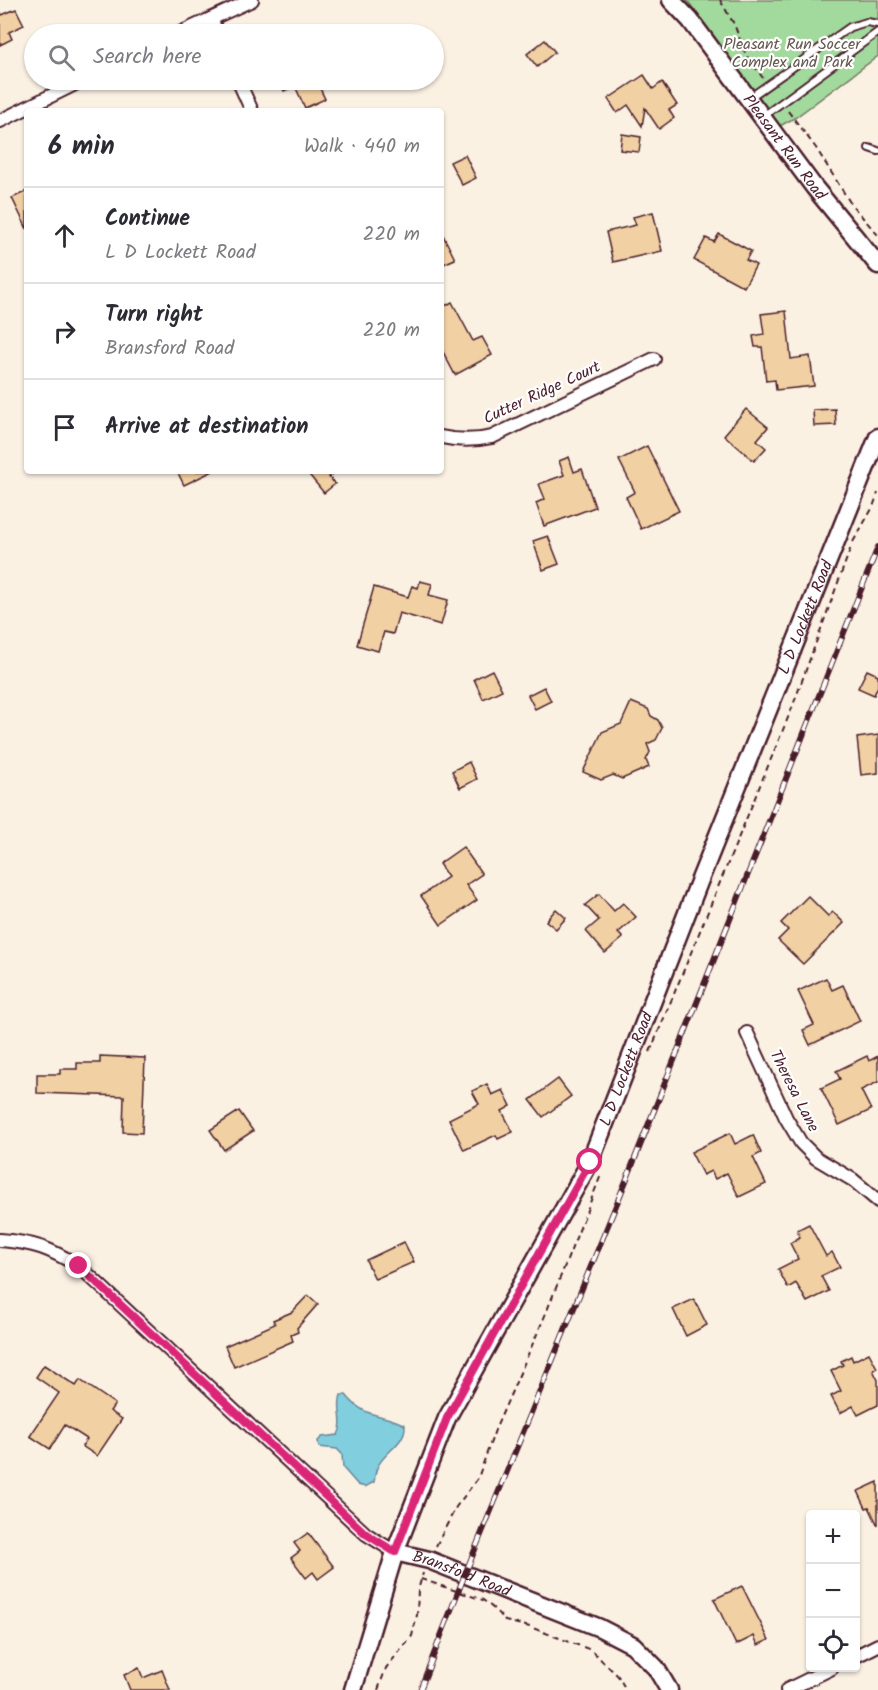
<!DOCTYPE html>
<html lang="en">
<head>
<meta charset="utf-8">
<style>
  :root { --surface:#fff; --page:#f2f2f3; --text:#2b2b33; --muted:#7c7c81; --line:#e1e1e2 }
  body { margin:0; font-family:Kalam,sans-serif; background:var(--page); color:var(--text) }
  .controls { position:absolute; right:18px; bottom:18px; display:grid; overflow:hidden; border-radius:6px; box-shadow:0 2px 4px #0004 }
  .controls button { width:54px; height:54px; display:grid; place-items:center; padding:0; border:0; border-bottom:2px solid var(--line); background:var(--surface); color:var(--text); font:30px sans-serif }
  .stop { position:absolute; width:18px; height:18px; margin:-14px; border:4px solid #db2777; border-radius:50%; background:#fff }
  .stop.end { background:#db2777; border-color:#fff; box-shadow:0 2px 6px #0008 }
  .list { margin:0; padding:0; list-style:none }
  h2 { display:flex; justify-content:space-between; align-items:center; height:78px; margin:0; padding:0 24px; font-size:26px }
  h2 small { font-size:20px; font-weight:400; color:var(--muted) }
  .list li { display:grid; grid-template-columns:39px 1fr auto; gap:18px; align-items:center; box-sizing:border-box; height:96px; padding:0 24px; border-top:2px solid var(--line) }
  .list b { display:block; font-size:22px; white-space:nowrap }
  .list p { margin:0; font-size:20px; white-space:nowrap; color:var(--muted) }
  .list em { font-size:20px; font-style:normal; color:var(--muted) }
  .icon { flex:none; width:33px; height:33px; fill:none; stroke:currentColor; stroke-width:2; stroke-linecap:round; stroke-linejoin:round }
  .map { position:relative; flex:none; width:878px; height:1690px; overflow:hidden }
  .search { position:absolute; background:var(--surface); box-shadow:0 2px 4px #0004; left:24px; top:24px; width:420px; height:66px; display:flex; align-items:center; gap:15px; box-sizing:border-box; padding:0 21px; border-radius:33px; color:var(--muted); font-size:22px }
  .panel { position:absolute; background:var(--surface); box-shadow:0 2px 4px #0004; left:24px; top:108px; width:420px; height:366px; border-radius:6px }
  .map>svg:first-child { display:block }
</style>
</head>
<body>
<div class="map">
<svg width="878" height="1690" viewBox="0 0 878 1690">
  <rect width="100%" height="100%" fill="#fbf1e3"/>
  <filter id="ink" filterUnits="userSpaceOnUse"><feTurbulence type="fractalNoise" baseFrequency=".0167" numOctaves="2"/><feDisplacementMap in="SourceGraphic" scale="12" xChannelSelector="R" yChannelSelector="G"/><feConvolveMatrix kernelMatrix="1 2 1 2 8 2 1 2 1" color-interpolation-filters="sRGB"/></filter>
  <g filter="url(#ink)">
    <path fill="#a2da9e" stroke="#767c64" stroke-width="1.5" d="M687 0H878V56L796 117 780 126Z"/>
    <path fill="#81cedf" stroke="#6b8897" stroke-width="1.5" d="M341 1395H346C366 1420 381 1412 405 1425 406 1444 383 1452 377 1468 375 1472 375 1478 374 1482L365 1487 358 1485 343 1468 342 1454 337 1449 319 1447 318 1441 322 1437 338 1435C345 1421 336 1409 341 1395Z"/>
    <g fill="#f1d0a3" stroke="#4a1f2b" stroke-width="1.5">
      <path d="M16 9 24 25 9 32 12 39 0 45V11L2 15Z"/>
      <path d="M545 40 555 52 537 67 527 54Z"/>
      <path d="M644 75 653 89 662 82 677 105 669 110 674 118 659 129 645 108 642 126 628 105 617 113 608 99Z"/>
      <path d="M279 80H316L325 99 305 108 295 86 284 91Z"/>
      <path d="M622 134 641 137 639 152 620 150Z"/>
      <path d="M465 155 476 178 462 185 450 162Z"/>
      <path d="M27 191V229L12 198Z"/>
      <path d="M653 212 662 251 613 262 606 232 636 225 633 217Z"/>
      <path d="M441 231 455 259 441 265Z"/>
      <path d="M719 234 751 251 746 260 756 265 744 287 694 260 706 238 714 242Z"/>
      <path d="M452 302 473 341 482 337 492 355 455 375 441 348V308Z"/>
      <path d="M786 311 791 359 810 356 814 386 776 390 775 380 766 381 762 347H755L753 336 764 334 761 314Z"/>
      <path d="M746 409 768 427 757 440 766 448 754 461 724 435Z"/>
      <path d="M835 409 836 425 814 426 813 410Z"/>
      <path d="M647 446 679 511 641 529 626 497 635 492 619 460Z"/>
      <path d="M569 457 574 472 582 469 595 507 544 526 536 503 545 499 539 484 564 475 559 461Z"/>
      <path d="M177 471H213L184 485Z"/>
      <path d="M306 471H336L329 477 335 484 324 493Z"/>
      <path d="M548 536 559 564 543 570 533 541Z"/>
      <path d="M420 581 432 584 429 595 448 600 441 625 399 613 393 634 384 632 378 651 357 645 374 587 408 597 412 586 418 588Z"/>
      <path d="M492 670 502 690 483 699 474 679Z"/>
      <path d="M867 670 878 675V686L874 695 858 688Z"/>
      <path d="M544 687 551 701 535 709 528 695Z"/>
      <path d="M631 702 648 709 651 716 658 720 662 728 656 740 647 744 650 752 646 760 649 767 622 779 613 775 601 780 583 772 602 732 621 724Z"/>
      <path d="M878 735V773L861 775 857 738Z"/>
      <path d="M469 762 477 779 460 788 452 771Z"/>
      <path d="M463 847 482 874 466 885 477 900 441 925 421 896 448 877 439 864Z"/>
      <path d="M599 894 614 911 623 903 636 917 618 933 623 938 605 953 586 931 599 920 585 905Z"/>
      <path d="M808 896 828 916 833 912 844 923 803 964 778 940 788 930 781 923Z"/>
      <path d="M556 909 566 918 556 929 546 921Z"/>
      <path d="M826 978 832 990 843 985 860 1021 810 1045 803 1030 814 1025 798 991Z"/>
      <path d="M100 1056 145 1058 142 1133 123 1132 124 1096 37 1093V1074H60V1069H77V1063H100Z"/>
      <path d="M867 1056 869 1061 878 1056V1082L861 1090 871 1110 839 1125 821 1088 840 1079 836 1071Z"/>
      <path d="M558 1079 571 1096 543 1117 530 1100Z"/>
      <path d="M487 1084 492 1095 503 1090 511 1106 502 1111 513 1132 498 1139 496 1135 464 1150 449 1119 479 1104 472 1091Z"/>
      <path d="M239 1111 253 1131 224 1150 210 1130Z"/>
      <path d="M730 1133 735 1144 753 1135 761 1153 753 1157 766 1184 739 1197 727 1173 715 1179 711 1171 703 1175 691 1152Z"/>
      <path d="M809 1224 826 1256 832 1252 840 1267 821 1276 829 1291 807 1302 796 1283 788 1288 778 1269 798 1259 790 1243 800 1237 797 1230Z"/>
      <path d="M404 1242 414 1262 375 1279 366 1260Z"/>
      <path d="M308 1295 318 1304 297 1328 298 1332 291 1335 293 1341 234 1367 225 1346 275 1324 273 1320 292 1312Z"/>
      <path d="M694 1299 707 1325 686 1336 673 1309Z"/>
      <path d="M869 1353 877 1368 873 1370 878 1380V1405L858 1415 853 1406 840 1413 831 1396 841 1391 831 1371 843 1365 841 1361 851 1356 853 1361Z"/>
      <path d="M44 1365 76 1386 80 1380 115 1404 110 1411 122 1419 97 1456 82 1446 87 1439 65 1425 50 1449 30 1436 59 1393 36 1377Z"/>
      <path d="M878 1482V1526L869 1507 866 1508 858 1491Z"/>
      <path d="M308 1533 334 1567 318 1579 313 1572 306 1578 291 1558 300 1551 294 1543Z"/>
      <path d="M742 1586 769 1640 758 1645 754 1636 736 1645 714 1599Z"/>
      <path d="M139 1668 143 1678 162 1670 170 1690H130L124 1675Z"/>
    </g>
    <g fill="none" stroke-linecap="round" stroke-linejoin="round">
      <g stroke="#4a1f2b" stroke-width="10">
        <g id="lane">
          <path d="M749 98 850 27 867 22 878 24"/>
          <path d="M762 117 878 32"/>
          <path d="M869 148 878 151"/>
        </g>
      </g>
      <g stroke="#4a1f2b" stroke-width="16">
        <g id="street">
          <path d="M211 19 218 34"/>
          <path d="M178 34 252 0"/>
          <path d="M238 80 252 111"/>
          <path d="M0 121 83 80"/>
          <path d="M441 437C459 441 474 441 492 437L654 359"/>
          <path d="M747 1033 786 1118 801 1143 816 1158 853 1180 878 1201"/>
          <path d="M0 1240C36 1243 48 1248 79 1266L366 1534 395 1552"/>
          <path d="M856 1656 878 1645"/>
          <path d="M787 1690 832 1668"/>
        </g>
      </g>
      <g stroke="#4a1f2b" stroke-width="21">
        <g id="secondary">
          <path id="s1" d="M671 0 690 20 814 187 878 265"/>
          <path id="s2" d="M395 1552 429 1560 600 1628 633 1645 656 1668 669 1690"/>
          <path id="s3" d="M353 1690 395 1552 447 1418 590 1162 699 882 878 437"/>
        </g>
      </g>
      <g stroke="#4a1f2b" stroke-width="2" stroke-dasharray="6 4.5" stroke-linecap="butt">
        <path d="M720 0 734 24 746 55 763 78"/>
        <path d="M788 111 816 148 851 204 878 235"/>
        <path d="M853 542 873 507 878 493"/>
        <path d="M650 1052 792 708 851 547"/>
        <path d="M436 1546 456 1507 478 1478 495 1430 544 1318 601 1175"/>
        <path d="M421 1579 483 1600 494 1609 505 1621 530 1627 591 1650 618 1676 626 1690"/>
        <path d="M378 1690 386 1668 412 1636 417 1615 418 1590 423 1573"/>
      </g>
      <use href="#lane" stroke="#fff" stroke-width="6"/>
      <use href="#street" stroke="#fff" stroke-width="12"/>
      <use href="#secondary" stroke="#fff" stroke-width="16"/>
      <g stroke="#4a1f2b" stroke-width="6">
        <path id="rail" d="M420 1690 465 1574 628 1176 878 547"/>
      </g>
      <use href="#rail" stroke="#fff" stroke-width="4" stroke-dasharray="11" stroke-linecap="butt"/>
    </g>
  </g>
  <g fill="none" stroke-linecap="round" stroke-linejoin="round" filter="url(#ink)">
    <path stroke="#db2777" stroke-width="8" d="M79 1266 366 1534 395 1552 447 1418 590 1162"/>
  </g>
  <g text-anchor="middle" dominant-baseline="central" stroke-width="4.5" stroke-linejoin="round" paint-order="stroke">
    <g font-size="16" fill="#64574e" stroke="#fff">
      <text x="792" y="44">Pleasant Run Soccer<tspan x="792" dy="18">Complex and Park</tspan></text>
    </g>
    <g font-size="16" fill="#4a1f2b" stroke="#fff">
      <text stroke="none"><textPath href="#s1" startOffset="186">Pleasant Run Road</textPath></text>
      <text transform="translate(542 393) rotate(-25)">Cutter Ridge Court</text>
      <text stroke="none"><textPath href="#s3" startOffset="1167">L D Lockett Road</textPath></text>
      <text stroke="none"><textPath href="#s3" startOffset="681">L D Lockett Road</textPath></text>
      <text transform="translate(794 1091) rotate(63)">Theresa Lane</text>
      <text stroke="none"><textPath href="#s2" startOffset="70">Bransford Road</textPath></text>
    </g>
  </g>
</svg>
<div class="controls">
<button>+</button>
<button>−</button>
<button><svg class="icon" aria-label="locate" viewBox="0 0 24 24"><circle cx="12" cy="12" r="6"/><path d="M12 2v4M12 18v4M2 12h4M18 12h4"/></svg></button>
</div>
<div class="stop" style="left:590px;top:1162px"></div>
<div class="stop end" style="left:79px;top:1266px"></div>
<div class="search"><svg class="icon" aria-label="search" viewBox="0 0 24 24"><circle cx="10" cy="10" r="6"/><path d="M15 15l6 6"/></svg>Search here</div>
<section class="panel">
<h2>6 min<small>Walk · 440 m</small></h2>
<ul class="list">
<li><svg class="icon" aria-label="ahead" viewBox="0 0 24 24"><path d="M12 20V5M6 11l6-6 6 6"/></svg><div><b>Continue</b><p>L D Lockett Road</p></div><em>220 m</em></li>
<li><svg class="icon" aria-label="right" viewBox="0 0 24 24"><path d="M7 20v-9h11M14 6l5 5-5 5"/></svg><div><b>Turn right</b><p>Bransford Road</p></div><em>220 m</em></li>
<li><svg class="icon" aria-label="arrive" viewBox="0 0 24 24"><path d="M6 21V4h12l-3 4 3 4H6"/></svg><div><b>Arrive at destination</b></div></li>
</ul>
</section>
</div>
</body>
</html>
